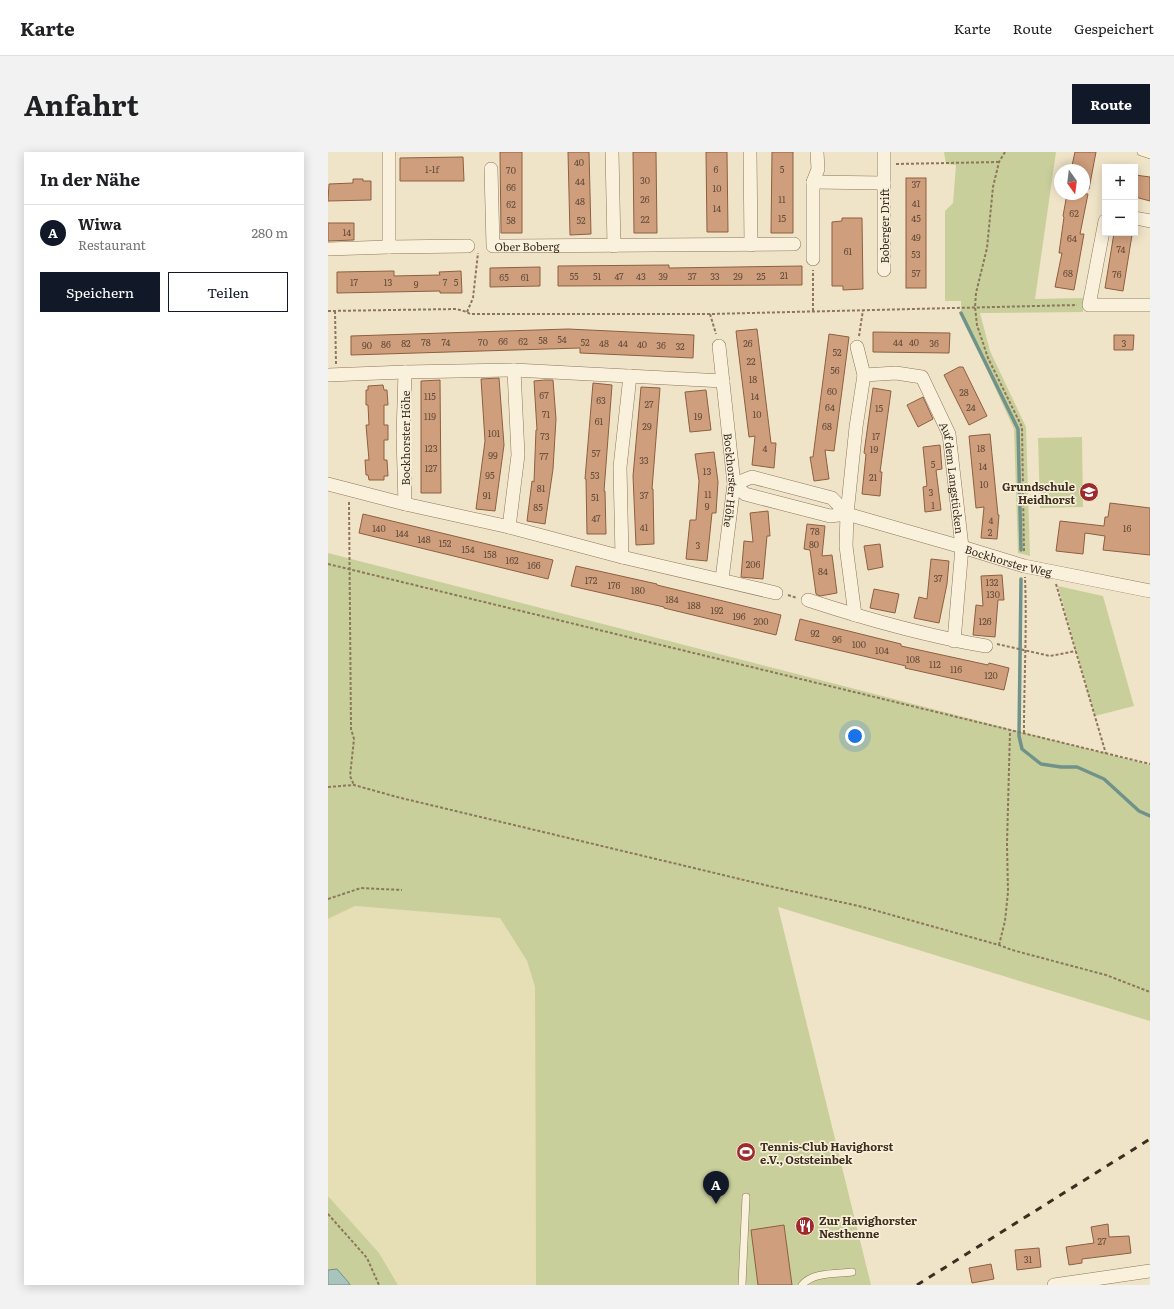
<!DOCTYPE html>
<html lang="de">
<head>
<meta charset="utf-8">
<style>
  :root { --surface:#fff; --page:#f2f2f2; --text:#202124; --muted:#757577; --line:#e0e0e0; --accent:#111827 }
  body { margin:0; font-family:Literata,serif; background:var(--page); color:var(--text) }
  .controls { position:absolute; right:12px; top:12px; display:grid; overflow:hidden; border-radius:0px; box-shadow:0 2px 10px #0003 }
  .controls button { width:36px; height:36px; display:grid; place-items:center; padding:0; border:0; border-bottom:1px solid var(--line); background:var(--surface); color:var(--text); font:20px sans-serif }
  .compass { position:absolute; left:726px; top:12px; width:36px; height:36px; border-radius:50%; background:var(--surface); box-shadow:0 2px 10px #0003; rotate:166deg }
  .you { position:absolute; left:527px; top:584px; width:14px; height:14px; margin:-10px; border:3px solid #fff; border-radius:50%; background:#1a73e8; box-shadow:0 0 0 6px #1a73e833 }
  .badge { display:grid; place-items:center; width:26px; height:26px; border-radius:50%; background:var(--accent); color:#fff; font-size:13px; font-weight:700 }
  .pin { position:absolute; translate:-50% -33px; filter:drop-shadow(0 1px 2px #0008) }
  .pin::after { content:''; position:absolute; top:21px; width:14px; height:12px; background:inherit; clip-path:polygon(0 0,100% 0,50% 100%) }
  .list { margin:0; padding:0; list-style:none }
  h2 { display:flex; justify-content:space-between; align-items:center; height:52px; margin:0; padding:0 16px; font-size:17px }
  h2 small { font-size:13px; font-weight:400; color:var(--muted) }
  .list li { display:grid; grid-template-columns:26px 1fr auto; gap:12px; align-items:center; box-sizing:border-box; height:56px; padding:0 16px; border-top:1px solid var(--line) }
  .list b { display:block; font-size:15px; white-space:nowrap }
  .list p { margin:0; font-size:13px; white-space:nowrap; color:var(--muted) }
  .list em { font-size:13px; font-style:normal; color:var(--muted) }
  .actions { display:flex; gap:8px; padding:12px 16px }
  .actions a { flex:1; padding:9px 0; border:1px solid var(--accent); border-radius:0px; text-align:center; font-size:14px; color:var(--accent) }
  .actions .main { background:var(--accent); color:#fff }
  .map { position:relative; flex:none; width:822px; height:1133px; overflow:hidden; border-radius:0px }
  header { display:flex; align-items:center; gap:24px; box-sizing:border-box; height:56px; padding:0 20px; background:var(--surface); border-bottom:1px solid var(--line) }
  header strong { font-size:19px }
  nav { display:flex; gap:22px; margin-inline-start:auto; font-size:14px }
  .intro { display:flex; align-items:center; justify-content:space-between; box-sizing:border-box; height:96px; padding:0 24px }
  h1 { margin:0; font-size:28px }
  .button { padding:10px 18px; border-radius:0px; background:var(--accent); color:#fff; font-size:14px; font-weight:700 }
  main { display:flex; gap:24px; padding:0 24px }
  aside { flex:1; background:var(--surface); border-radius:0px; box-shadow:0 2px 10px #0003 }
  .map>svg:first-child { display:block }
</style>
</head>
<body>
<header>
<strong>Karte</strong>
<nav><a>Karte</a><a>Route</a><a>Gespeichert</a></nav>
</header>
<div class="intro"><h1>Anfahrt</h1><a class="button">Route</a></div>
<main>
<aside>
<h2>In der Nähe<small></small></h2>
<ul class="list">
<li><span class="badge">A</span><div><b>Wiwa</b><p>Restaurant</p></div><em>280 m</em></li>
</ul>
<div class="actions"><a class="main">Speichern</a><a>Teilen</a></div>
</aside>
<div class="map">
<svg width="822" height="1133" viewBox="0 0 822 1133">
  <rect width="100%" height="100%" fill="#f0e4c8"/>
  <path fill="#e6deb5" d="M27 754 172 766 199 809 207 835 208 1133H70L51 1101 0 1044V767Z"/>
  <g fill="#c9cf9b">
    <path d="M616 0H728L707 147 755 146V160L652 161 662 199 698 275 702 404 690 401 686 277 633 161V149H617V59L625 51 628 13 618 12Z"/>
    <path d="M754 285 755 355 712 356 710 286Z"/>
    <path d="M0 401 822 613V869L450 755 543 1133H208L207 835 199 809 172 766 27 754 0 767Z"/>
    <path d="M730 434 775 444 806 554 767 564Z"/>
    <path d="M0 1044 51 1101 70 1133H22L21 1131 9 1118H0Z"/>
  </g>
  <path fill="#a9c4bc" stroke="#6f938a" d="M9 1117 21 1131 22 1133H0V1118Z"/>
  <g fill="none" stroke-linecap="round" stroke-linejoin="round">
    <g stroke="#6f938a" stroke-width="3.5">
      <path d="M633 161 690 277 693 398"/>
      <path d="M693 427 691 584 694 597 713 612 733 615H749L776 627 811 659 822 664"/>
    </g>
  </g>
  <g fill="#cf9f7d" stroke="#8d5f41">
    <path d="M172 0H194V81H173Z"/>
    <path d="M240 0H261L263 82 242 83Z"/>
    <path d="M305 0H328L329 81H306Z"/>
    <path d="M378 0H399L400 80H379Z"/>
    <path d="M444 0H465V81H443Z"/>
    <path d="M747 0H768L761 37 756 36V18H743Z"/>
    <path d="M135 5 136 29H72V6Z"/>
    <path d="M807 23 822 25V49L807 45Z"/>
    <rect x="578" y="26" width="20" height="110"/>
    <path d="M25 27H35V29H43V48L0 49 1 32 25 31Z"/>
    <path d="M739 42H760L752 82H756L746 138 727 135 734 101H731L736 65 735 64Z"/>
    <path d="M514 66H534L535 137 515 138V134H504V70L514 69Z"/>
    <path d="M0 71H26V88L0 89Z"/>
    <path d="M786 81 804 83 795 139 777 136Z"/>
    <path d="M341 113V116L474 114V133L230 134V114Z"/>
    <path d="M212 115V134L162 135V116Z"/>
    <path d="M66 119V124L112 123 111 120 133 119 134 141H112V139L9 141V120Z"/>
    <path d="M240 177 366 183 365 206 252 201V196L23 203V184Z"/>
    <path d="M429 177 443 291H448L446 316 424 313 427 284 421 285 409 188 408 179Z"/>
    <path d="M545 180 622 181 621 201 545 200Z"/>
    <path d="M501 182 521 185 506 299 497 298 501 327 486 329 482 305H485Z"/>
    <path d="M786 183H806L805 198H786Z"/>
    <path d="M631 215H635L659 264 641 273 616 223Z"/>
    <path d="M171 226 176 293 167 359 148 357 157 289 153 227Z"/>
    <path d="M112 228 113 341H93V229Z"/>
    <path d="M217 228H225L228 267 225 317 217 372 199 369 204 329 206 330 208 278H209L206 229Z"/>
    <path d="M265 231 284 233 276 339H277L278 382H259L258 327H257Z"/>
    <path d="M55 233 56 238H59L60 253H56V273H60V288H56V308H59L60 324H56V328H41L40 323H38L37 308H41L38 273H41L40 253H38V238H40V234Z"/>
    <path d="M313 235 332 236 324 337H325L326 392 308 393 305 324Z"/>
    <path d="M545 236 563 239 552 320H554L552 344 534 342 538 302 536 301Z"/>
    <path d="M378 238 383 278 362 280 357 240Z"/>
    <path d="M595 245 605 267 590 275 579 253Z"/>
    <path d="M662 282 670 363H671L669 387 653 386 656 355 648 356 641 284Z"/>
    <path d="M612 293 614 317 608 318 613 358 597 360 595 335 599 334 595 295Z"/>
    <path d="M386 300 390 330 388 361H384L379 409 358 407 362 368H368L371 329 367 302Z"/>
    <path d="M782 351 822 356V403L775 398 777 384 757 381 755 402 728 399 732 369 776 374 777 365H780Z"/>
    <path d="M440 359 442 384H439L435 427 413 425 416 389 425 390 422 361Z"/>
    <path d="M35 362 225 408 220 427 31 381Z"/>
    <path d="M479 372 497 374 494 404 504 403 509 441 492 444 488 442 482 398 476 397Z"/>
    <path d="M552 392 555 415 540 418 536 394Z"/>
    <path d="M603 407 621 409 619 432 611 471 586 466 591 445 599 447Z"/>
    <path d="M248 414 329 432V433L453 463 448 483 336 456V455L243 434Z"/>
    <path d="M674 423 676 448H670L667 485 645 483 648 453 655 454 653 424Z"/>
    <path d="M546 437 571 442 567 461 542 456Z"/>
    <path d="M472 467 573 492V494L660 513 661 511 681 516 676 538 577 516 578 514 467 488Z"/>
    <path d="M780 1072 781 1085 801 1084 803 1101 754 1107V1111L741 1113 738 1095 766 1091 763 1075Z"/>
    <path d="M456 1073 464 1133H430L423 1078Z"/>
    <path d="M711 1096 713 1115 689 1118 687 1098Z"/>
    <path d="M663 1112 666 1127 644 1131 641 1116Z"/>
  </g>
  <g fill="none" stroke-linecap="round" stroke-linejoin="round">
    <g stroke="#8d765c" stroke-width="8">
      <g id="lane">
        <path d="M813 0 822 3"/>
        <path d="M414 1133 418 1045"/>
        <path d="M474 1133C485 1120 508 1122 524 1120"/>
      </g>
    </g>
    <g stroke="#8d765c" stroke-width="14">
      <g id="street">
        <path d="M61 0V95L140 94"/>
        <path d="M284 0 286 94"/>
        <path d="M422 0 423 93"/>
        <path d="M556 0V118"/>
        <path id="s1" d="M163 17 165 94 466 92"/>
        <path d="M485 30 556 31"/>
        <path d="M807 66 822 69"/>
        <path d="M777 69 761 153H822"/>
        <path d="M0 97 61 95"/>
        <path d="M485 107V30L490 17 489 0"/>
        <path id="s2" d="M391 194 406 332 394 427"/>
        <path d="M0 223 77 220 186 218 395 229"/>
        <path id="s3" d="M536 223 568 221 594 225 621 282 634 395 626 489"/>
        <path d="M0 332 77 352 181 375 294 405 448 441"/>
        <path d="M77 352 75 284 77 220"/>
        <path id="s4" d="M519 362 504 346 424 325 406 332 417 342 502 364 519 362 634 395 696 414 822 439"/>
        <path d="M181 375 190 303 186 218"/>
        <path d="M294 405 292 315 302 224"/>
        <path d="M480 448C538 467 598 484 658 494"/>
        <path d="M527 463 518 394 519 362 528 275 536 223 529 195"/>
        <path d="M726 1133 822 1119"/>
      </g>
    </g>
    <g stroke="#8d765c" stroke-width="2" stroke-dasharray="3 2" stroke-linecap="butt">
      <path d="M677 0 671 10 665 35 659 96 648 141 647 155 649 173 660 206 694 275 696 401"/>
      <path d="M568 12 671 10"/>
      <path d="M0 159 128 157 139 160 142 162H382L749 153"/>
      <path d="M7 159 8 212"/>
      <path d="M485 159V118"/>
      <path d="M139 160 145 146 150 101"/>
      <path d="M382 162 388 182"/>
      <path d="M531 184 535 158"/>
      <path d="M21 350 23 577 26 587 22 624 26 633"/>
      <path d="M0 412 822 612"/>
      <path d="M728 432 778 602"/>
      <path d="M460 443 469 446"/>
      <path d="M669 492 722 504 748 499"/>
      <path d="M696 581C696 529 699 477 697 425"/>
      <path d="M0 635 26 633 69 645 441 734 535 755 671 793 684 798 778 823 822 840"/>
      <path d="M0 747 33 736 74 738"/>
      <path d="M671 793 677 769 680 740 679 692 682 579"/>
      <path d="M0 1062 39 1106 51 1133"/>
    </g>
    <use href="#lane" stroke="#faf1dc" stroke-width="7"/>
    <use href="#street" stroke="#faf1dc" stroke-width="13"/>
    <path stroke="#3d2e20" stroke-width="3" stroke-dasharray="7 7" stroke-linecap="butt" d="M589 1133 822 987"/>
  </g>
  <defs>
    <g id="school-disc" transform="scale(1)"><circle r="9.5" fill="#9e2a2b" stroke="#f7eed8"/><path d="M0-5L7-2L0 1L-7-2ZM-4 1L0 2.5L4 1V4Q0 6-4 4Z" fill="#fff"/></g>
    <g id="stadium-disc" transform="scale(1)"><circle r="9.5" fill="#9e2a2b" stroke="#f7eed8"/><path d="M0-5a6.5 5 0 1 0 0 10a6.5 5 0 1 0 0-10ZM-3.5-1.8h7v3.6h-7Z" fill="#fff"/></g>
    <g id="restaurant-disc" transform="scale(1)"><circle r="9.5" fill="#9e2a2b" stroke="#f7eed8"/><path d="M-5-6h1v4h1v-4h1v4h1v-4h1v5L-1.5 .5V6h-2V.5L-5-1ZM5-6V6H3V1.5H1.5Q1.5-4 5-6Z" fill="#fff"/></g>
  </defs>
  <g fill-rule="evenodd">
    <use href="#school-disc" x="761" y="340"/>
    <use href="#stadium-disc" x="418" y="1000"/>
    <use href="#restaurant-disc" x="477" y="1074"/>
  </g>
  <g text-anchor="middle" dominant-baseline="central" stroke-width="3.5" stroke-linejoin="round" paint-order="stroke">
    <g font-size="9" fill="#624a37">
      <text x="251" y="10">40</text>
      <text x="104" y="17">1-1f</text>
      <text x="388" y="17">6</text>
      <text x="454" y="17">5</text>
      <text x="183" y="18">70</text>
      <text x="317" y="28">30</text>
      <text x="252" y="29">44</text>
      <text x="588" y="32">37</text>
      <text x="183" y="35">66</text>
      <text x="389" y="36">10</text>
      <text x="317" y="47">26</text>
      <text x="454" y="47">11</text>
      <text x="252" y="49">48</text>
      <text x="588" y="51">41</text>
      <text x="183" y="52">62</text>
      <text x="389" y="56">14</text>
      <text x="746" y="61">62</text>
      <text x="454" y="66">15</text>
      <text x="588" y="66">45</text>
      <text x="317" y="67">22</text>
      <text x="183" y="68">58</text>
      <text x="253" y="68">52</text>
      <text x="19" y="80">14</text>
      <text x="588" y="85">49</text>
      <text x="744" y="86">64</text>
      <text x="793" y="97">74</text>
      <text x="520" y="99">61</text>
      <text x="588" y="102">53</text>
      <text x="588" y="121">57</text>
      <text x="740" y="121">68</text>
      <text x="789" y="122">76</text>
      <text x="456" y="123">21</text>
      <text x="246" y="124">55</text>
      <text x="269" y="124">51</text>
      <text x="291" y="124">47</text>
      <text x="313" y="124">43</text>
      <text x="335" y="124">39</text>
      <text x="364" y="124">37</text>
      <text x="387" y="124">33</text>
      <text x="410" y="124">29</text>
      <text x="433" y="124">25</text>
      <text x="176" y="125">65</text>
      <text x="197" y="125">61</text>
      <text x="26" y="130">17</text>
      <text x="60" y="130">13</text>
      <text x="117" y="130">7</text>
      <text x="128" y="130">5</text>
      <text x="88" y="132">9</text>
      <text x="234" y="187">54</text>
      <text x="215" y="188">58</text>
      <text x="175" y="189">66</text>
      <text x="195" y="189">62</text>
      <text x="98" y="190">78</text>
      <text x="118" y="190">74</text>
      <text x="155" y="190">70</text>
      <text x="257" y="190">52</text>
      <text x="570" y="190">44</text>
      <text x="586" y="190">40</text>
      <text x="78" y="191">82</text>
      <text x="276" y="191">48</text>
      <text x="295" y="191">44</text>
      <text x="420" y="191">26</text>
      <text x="606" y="191">36</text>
      <text x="796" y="191">3</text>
      <text x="58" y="192">86</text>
      <text x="314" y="192">40</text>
      <text x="39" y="193">90</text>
      <text x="333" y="193">36</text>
      <text x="352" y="194">32</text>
      <text x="509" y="200">52</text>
      <text x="423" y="209">22</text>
      <text x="507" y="218">56</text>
      <text x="425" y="227">18</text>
      <text x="504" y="239">60</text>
      <text x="636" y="240">28</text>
      <text x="216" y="243">67</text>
      <text x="102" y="244">115</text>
      <text x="427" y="244">14</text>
      <text x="273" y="248">63</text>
      <text x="321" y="252">27</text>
      <text x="502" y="255">64</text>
      <text x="643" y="255">24</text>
      <text x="551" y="256">15</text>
      <text x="218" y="262">71</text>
      <text x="429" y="262">10</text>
      <text x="102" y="264">119</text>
      <text x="370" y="264">19</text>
      <text x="271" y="269">61</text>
      <text x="319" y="274">29</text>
      <text x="499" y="274">68</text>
      <text x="166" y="281">101</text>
      <text x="217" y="284">73</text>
      <text x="548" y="284">17</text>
      <text x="103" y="296">123</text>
      <text x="437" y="296">4</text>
      <text x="653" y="296">18</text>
      <text x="546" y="297">19</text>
      <text x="268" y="301">57</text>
      <text x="165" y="303">99</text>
      <text x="216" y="304">77</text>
      <text x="316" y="308">33</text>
      <text x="605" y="312">5</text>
      <text x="655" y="314">14</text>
      <text x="103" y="316">127</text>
      <text x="379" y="319">13</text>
      <text x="162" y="323">95</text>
      <text x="267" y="323">53</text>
      <text x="545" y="325">21</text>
      <text x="656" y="332">10</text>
      <text x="213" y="336">81</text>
      <text x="603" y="340">3</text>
      <text x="380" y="342">11</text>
      <text x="159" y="343">91</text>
      <text x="316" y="343">37</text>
      <text x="267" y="345">51</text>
      <text x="605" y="353">1</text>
      <text x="379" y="354">9</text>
      <text x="210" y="355">85</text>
      <text x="268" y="366">47</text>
      <text x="663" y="368">4</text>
      <text x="316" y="375">41</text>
      <text x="51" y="376">140</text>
      <text x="799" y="376">16</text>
      <text x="487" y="379">78</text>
      <text x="662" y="380">2</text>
      <text x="74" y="381">144</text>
      <text x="96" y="387">148</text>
      <text x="117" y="391">152</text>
      <text x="486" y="392">80</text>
      <text x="370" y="393">3</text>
      <text x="140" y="397">154</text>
      <text x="162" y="402">158</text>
      <text x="184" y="408">162</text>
      <text x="425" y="412">206</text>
      <text x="206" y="413">166</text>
      <text x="495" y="419">84</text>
      <text x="610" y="426">37</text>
      <text x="263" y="428">172</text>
      <text x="664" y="430">132</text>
      <text x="286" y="433">176</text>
      <text x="310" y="438">180</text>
      <text x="665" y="442">130</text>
      <text x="344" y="447">184</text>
      <text x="366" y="453">188</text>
      <text x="389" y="458">192</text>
      <text x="411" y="464">196</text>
      <text x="433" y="469">200</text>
      <text x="657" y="469">126</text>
      <text x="487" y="481">92</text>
      <text x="509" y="487">96</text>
      <text x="531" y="492">100</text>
      <text x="554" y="498">104</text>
      <text x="585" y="507">108</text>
      <text x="607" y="512">112</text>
      <text x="628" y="517">116</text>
      <text x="663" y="523">120</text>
      <text x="774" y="1089">27</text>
      <text x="700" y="1107">31</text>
    </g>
    <g font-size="11" fill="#3d2e20" stroke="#f7eed8">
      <text transform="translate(556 74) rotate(-90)">Boberger Drift</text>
      <text stroke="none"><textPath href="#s1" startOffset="111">Ober Boberg</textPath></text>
      <text transform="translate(77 286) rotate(-90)">Bockhorster Höhe</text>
      <text stroke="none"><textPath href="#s3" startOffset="165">Auf dem Langstücken</textPath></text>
      <text stroke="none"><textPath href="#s2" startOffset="135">Bockhorster Höhe</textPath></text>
      <text stroke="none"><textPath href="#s4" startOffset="412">Bockhorster Weg</textPath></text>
    </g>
    <g font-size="11" font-weight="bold" fill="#3d2e20" stroke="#f7eed8" text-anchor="start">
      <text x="747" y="334" text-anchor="end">Grundschule<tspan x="747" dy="13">Heidhorst</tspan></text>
      <text x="432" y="994">Tennis-Club Havighorst<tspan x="432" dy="13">e.V., Oststeinbek</tspan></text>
      <text x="491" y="1068">Zur Havighorster<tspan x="491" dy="13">Nesthenne</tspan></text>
    </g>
  </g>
</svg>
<div class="controls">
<button>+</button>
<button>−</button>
</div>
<svg class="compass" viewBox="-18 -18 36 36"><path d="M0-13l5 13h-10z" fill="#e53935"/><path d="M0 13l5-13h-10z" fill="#757577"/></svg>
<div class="you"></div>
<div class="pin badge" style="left:388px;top:1052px">A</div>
</div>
</main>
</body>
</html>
